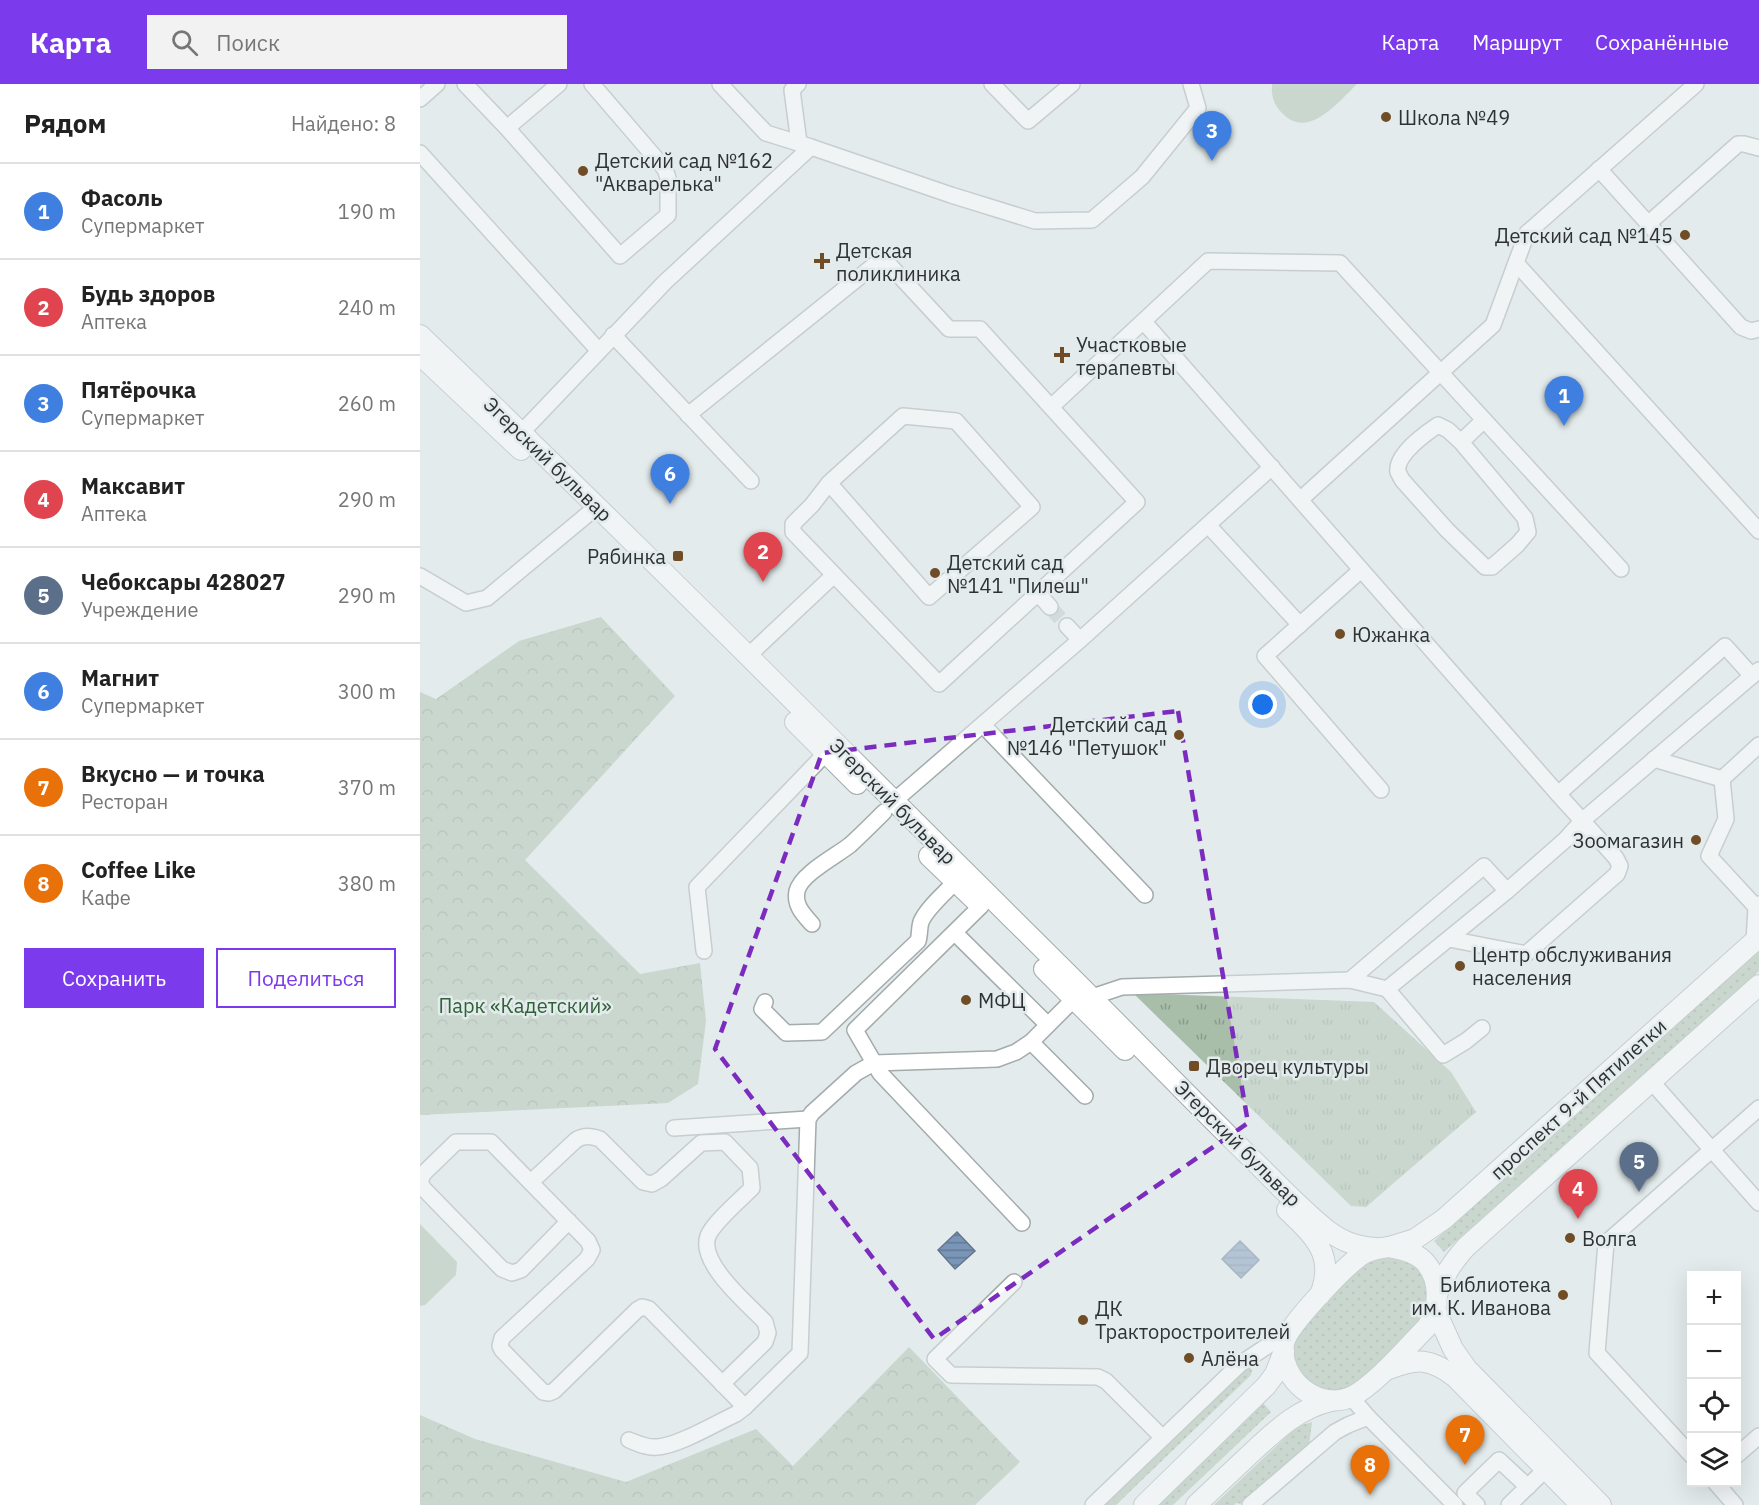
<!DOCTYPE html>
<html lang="ru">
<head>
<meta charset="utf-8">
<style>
  :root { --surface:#fff; --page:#f2f2f2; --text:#222; --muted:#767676; --line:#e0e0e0; --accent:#7c3aed }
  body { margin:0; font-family:"IBM Plex Sans",sans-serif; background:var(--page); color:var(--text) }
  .controls { position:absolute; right:18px; bottom:18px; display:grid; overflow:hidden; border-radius:0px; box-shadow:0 6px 24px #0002 }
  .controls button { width:54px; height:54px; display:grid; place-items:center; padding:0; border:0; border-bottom:2px solid var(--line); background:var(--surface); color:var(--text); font:30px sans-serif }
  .you { position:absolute; left:843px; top:621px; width:21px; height:21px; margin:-15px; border:4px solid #fff; border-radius:50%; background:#1a73e8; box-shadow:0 0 0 9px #1a73e833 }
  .badge { display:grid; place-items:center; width:39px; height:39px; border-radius:50%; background:var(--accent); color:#fff; font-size:20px; font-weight:700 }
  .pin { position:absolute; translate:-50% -50px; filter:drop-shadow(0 2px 3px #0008) }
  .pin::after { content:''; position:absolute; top:32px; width:21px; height:18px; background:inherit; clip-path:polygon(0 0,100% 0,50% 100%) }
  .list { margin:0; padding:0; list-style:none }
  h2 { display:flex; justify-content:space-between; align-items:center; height:78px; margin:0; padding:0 24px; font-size:26px }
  h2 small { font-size:20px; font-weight:400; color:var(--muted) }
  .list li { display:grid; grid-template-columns:39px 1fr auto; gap:18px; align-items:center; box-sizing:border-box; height:96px; padding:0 24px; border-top:2px solid var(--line) }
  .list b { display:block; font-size:22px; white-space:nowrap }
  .list p { margin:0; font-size:20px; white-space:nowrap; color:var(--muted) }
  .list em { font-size:20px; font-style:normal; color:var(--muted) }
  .actions { display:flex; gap:12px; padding:18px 24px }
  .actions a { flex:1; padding:14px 0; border:2px solid var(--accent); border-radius:0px; text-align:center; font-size:21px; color:var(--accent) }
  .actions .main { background:var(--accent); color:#fff }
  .icon { flex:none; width:33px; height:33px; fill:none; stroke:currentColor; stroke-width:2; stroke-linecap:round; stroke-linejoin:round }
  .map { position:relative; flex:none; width:1339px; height:1421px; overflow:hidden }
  header { display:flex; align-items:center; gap:36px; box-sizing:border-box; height:84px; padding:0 30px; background:var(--accent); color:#fff }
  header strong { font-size:28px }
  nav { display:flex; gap:33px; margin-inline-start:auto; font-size:21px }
  .search { width:420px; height:54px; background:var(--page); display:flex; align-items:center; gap:15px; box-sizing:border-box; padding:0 21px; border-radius:0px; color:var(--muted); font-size:22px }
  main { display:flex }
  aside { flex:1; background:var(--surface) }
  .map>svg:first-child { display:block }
</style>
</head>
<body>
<header>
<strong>Карта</strong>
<div class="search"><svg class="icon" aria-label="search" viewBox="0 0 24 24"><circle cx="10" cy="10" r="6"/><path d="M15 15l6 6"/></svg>Поиск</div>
<nav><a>Карта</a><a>Маршрут</a><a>Сохранённые</a></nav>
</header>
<main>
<aside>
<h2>Рядом<small>Найдено: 8</small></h2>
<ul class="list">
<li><span class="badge" style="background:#3f7fe0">1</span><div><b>Фасоль</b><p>Супермаркет</p></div><em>190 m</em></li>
<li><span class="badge" style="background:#e0444e">2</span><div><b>Будь здоров</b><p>Аптека</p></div><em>240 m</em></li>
<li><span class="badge" style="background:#3f7fe0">3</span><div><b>Пятёрочка</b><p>Супермаркет</p></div><em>260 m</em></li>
<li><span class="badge" style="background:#e0444e">4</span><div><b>Максавит</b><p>Аптека</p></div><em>290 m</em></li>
<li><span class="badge" style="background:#5c6f8a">5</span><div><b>Чебоксары 428027</b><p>Учреждение</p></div><em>290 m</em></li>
<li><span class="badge" style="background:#3f7fe0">6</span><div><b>Магнит</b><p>Супермаркет</p></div><em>300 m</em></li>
<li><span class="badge" style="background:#e8710a">7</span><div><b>Вкусно — и точка</b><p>Ресторан</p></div><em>370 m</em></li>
<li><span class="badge" style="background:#e8710a">8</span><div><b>Coffee Like</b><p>Кафе</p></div><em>380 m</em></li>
</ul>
<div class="actions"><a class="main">Сохранить</a><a>Поделиться</a></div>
</aside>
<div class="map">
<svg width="1339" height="1421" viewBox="0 0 1339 1421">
  <defs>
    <pattern id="grass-dots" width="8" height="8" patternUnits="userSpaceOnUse" patternTransform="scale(1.5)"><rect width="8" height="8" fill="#a8bea9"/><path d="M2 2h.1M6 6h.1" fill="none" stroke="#899b8a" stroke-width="1.8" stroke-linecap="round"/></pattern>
    <pattern id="forest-crowns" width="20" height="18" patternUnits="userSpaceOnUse" patternTransform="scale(1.5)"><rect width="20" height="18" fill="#a8bea9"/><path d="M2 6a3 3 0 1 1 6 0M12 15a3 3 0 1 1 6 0" fill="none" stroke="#899b8a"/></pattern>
    <pattern id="park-tufts" width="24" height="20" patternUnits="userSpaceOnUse" patternTransform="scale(1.5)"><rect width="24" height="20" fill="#a8bea9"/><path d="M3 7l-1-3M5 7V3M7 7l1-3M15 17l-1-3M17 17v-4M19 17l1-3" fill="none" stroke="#899b8a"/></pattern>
    <pattern id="water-rules" width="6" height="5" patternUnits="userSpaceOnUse" patternTransform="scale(1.5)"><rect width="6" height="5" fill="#7995b7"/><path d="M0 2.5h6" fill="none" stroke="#647a95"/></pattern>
  </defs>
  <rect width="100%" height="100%" fill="#e3ebec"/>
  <g fill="url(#grass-dots)">
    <path d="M1339 866V887L1024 1168 1014 1157Z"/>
    <path d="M968 1171C1005 1180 1017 1202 1002 1238L932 1303 913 1308 900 1305 888 1298 877 1285 872 1268 875 1251 944 1177Z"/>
    <path d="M828 1282 832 1286 831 1291 696 1421H681Z"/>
    <path d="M843 1319 851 1328 753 1421H737Z"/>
    <path d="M892 1338 889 1361 824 1420 816 1419 814 1421H794L871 1348 882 1341Z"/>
  </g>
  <g fill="url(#forest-crowns)">
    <path d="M181 533 255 612 105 776 220 890 280 879 286 937 278 1000 248 1019 0 1031V608L16 615 99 557Z"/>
    <path d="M489 1263 600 1378 555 1421H0V1331L55 1355 206 1398 336 1345 373 1382Z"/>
  </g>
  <path fill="url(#park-tufts)" d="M713 909 954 918 1031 988 1056 1028 946 1123 931 1122Z"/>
  <g fill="#a8bea9">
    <path d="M852 0H937C919 17 889 56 863 30 854 21 851 13 852 0Z"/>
    <path d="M0 1140 37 1178 36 1191 5 1221 0 1222Z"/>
  </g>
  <g fill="url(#water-rules)" stroke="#63778f" stroke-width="1.5">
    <path d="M537 1148 555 1167 535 1185 518 1166Z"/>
    <path d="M820 1157 839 1176 821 1194 802 1175Z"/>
  </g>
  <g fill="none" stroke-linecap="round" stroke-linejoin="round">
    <path stroke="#bfc6c7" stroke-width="15" stroke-dasharray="15 8" stroke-linecap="butt" d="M630 523 647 542"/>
    <g stroke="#a3abab" stroke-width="18">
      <g id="minor">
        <path d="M45 0 87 44 200 172 248 131V94L245 85 172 0"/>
        <path d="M300 0 346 49 391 63 531 111 615 137 672 136 722 93 778 24 771 0"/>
        <path d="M378 0 372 6 379 59"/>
        <path d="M572 0 608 37 652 0"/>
        <path d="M0 15 17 0"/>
        <path d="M87 44 139 0"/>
        <path d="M0 69 179 267"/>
        <path d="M1179 85 1321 243 1331 247 1339 245"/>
        <path d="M1229 139 1318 60H1324L1339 64"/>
        <path d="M1096 179 1339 447"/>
        <path d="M724 238 1138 710 1196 774 1200 782 1197 790 1106 870 1029 855"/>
        <path d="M193 251 331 397"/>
        <path d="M631 323 788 177 920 179 1201 485"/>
        <path d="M268 331 463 174 529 245H560L717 418 519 600 373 448V440L392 421 409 399 483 332 536 337 612 423 509 513 409 399"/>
        <path d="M102 348 245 198 391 63"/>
        <path d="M1041 358 1028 346 1018 341C1006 349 975 371 978 388 979 390 982 396 983 397L1027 446 1065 483H1072L1097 461 1108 448 1105 434 1041 358 1064 336"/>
        <path d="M881 415 1073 241 1107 149 1276 0"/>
        <path d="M788 441 880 541"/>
        <path d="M941 486 845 572 961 706"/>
        <path d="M0 492 46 519 67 514 168 430"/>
        <path d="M618 509 630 523"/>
        <path d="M647 542 660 556"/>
        <path d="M328 572 414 491"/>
        <path d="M563 641 725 811"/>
        <path d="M1234 675 1302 695 1339 661"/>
        <path d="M1302 695 1306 735 1289 772 1336 823"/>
        <path d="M1138 710 1305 562 1332 592"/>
        <path d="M473 718 660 556 852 383"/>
        <path d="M561 822 435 946 460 989 602 1139"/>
        <path d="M392 840C383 830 374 821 377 807 381 790 416 772 430 761 442 750 453 739 464 728"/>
        <path d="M535 849 628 941"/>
        <path d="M1334 858 1336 823 1339 820"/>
        <path d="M284 867 277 803 406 669"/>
        <path d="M930 896 1064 782 1087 807"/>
        <path d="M672 913 702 903 930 896 967 905"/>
        <path d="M345 918 342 925 366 949 402 948 498 857C500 851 499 844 501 838 506 825 526 808 535 798"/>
        <path d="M1062 944 1046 957 1023 971 967 905 1087 807 1145 756 1163 736 1339 586"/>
        <path d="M611 958 665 1012"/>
        <path d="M1231 997 1339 1119"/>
        <path d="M254 1044 388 1035"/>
        <path d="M111 1098 156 1056C164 1051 171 1052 180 1055L223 1098 232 1100 241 1095 281 1059 305 1058 330 1084 332 1104C320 1116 294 1138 288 1152 278 1179 328 1220 345 1238L348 1249 345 1258 302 1300"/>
        <path d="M149 1137 101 1186 92 1189 82 1185 4 1105 0 1099 3 1090 36 1058H71L168 1157 172 1166 167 1175 82 1254 80 1262 82 1266 123 1308 129 1309 134 1307 217 1226 222 1223 229 1225 325 1323"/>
        <path d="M594 1198 515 1275 531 1291 678 1293 686 1297 743 1354"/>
        <path d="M931 1313 948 1333 1035 1421"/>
        <path d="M209 1356C219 1360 227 1364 237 1363 258 1362 296 1339 316 1330L325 1323 380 1269 388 1035 392 1029 436 989 454 979 577 975 596 968 611 958 654 915"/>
        <path d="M1272 1372 1177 1269 1186 1159 1339 1024"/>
        <path d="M1316 1372 1339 1352"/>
        <path d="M1295 1398 1315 1421"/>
        <path d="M673 1421 820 1280 867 1249"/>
        <path d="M830 1421 915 1348 928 1341 948 1333"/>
        <path d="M1057 1421 1045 1409 1079 1376 1108 1403"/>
        <path d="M1089 1421 1126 1385"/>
      </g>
    </g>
    <g stroke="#a3abab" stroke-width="22">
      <g id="major">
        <path d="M0 251C212 454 419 663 627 869 694 935 758 1002 825 1068 852 1094 878 1123 907 1146 923 1158 937 1163 956 1164"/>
        <path d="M0 271 101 366"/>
        <path d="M375 638 437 700"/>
        <path d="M509 772 559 820"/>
        <path d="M624 885 705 966"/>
        <path d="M867 1126C894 1152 916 1171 900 1211"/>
        <path d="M969 1163 995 1155 1024 1135 1339 853"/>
        <path d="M969 1163C982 1165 995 1168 1004 1177 1021 1195 1020 1224 1007 1243 986 1264 958 1298 933 1312 899 1329 858 1295 864 1259 868 1241 926 1181 943 1170 952 1165 960 1164 969 1163Z"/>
        <path d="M1017 1211C1023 1192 1032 1179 1046 1163L1339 901"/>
        <path d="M1016 1227 1033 1265 1047 1285 1181 1421"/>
        <path d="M969 1285C997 1274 1010 1274 1035 1293L1161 1421"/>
        <path d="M724 1421 846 1302 855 1290 864 1267"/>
        <path d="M776 1421C793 1405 810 1389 827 1373 853 1349 876 1325 911 1317"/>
      </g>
    </g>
    <use href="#minor" stroke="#fff" stroke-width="15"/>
    <use href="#major" stroke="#fff" stroke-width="20"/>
  </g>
  <path d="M0 0H1339V1421H0ZM758 627 828 1039 514 1255 295 965 402 669Z" fill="#e3ebec" fill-opacity=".55" fill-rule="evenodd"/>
  <path fill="none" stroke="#7b2cbf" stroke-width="4.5" stroke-dasharray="12 8" stroke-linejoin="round" d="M758 627 828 1039 514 1255 295 965 402 669Z"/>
  <g fill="#704d26" stroke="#e3ebec" stroke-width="2">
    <circle cx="966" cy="33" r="6"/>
    <circle cx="163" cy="87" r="6"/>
    <circle cx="1265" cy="151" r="6"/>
    <path d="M399 168h6v6h6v6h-6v6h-6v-6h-6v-6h6z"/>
    <path d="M639 262h6v6h6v6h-6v6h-6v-6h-6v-6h6z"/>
    <rect x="252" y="466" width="12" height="12" rx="3"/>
    <circle cx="515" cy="489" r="6"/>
    <circle cx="920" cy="550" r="6"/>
    <circle cx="759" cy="651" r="6"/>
    <circle cx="1276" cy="756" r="6"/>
    <circle cx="1040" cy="882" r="6"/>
    <circle cx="546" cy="916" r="6"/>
    <rect x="768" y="976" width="12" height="12" rx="3"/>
    <circle cx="1150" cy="1154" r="6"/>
    <circle cx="1143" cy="1211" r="6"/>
    <circle cx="663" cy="1236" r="6"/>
    <circle cx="769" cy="1274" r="6"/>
  </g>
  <g text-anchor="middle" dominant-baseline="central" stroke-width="5" stroke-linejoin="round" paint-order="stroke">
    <g font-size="20" fill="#2f3232" stroke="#e3ebec" text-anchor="start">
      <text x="978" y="33">Школа №49</text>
      <text x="175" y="76">Детский сад №162<tspan x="175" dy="23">"Акварелька"</tspan></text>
      <text x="1253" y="151" text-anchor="end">Детский сад №145</text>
      <text x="416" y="166">Детская<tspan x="416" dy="23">поликлиника</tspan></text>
      <text x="656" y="260">Участковые<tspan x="656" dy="23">терапевты</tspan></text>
      <text x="246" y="472" text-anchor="end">Рябинка</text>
      <text x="527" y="478">Детский сад<tspan x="527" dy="23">№141 "Пилеш"</tspan></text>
      <text x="932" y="550">Южанка</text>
      <text x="747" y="640" text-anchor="end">Детский сад<tspan x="747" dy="23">№146 "Петушок"</tspan></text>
      <text x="1264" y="756" text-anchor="end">Зоомагазин</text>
      <text x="1052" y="870">Центр обслуживания<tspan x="1052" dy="23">населения</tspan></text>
      <text x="558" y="916">МФЦ</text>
      <text x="786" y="982">Дворец культуры</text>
      <text x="1162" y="1154">Волга</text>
      <text x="1131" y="1200" text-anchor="end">Библиотека<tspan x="1131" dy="23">им. К. Иванова</tspan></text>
      <text x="675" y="1224">ДК<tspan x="675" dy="23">Тракторостроителей</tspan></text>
      <text x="781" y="1274">Алёна</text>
    </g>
    <g font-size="20" fill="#2f3232" stroke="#e3ebec">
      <text transform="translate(128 375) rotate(44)">Эгерский бульвар</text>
      <text transform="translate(473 717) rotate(45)">Эгерский бульвар</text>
      <text transform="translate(1158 1015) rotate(-42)">проспект 9-й Пятилетки</text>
      <text transform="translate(818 1059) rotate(45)">Эгерский бульвар</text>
    </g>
    <g font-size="20" fill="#2f6236" stroke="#e3ebec">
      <text x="105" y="921">Парк «Кадетский»</text>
    </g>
  </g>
</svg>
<div class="controls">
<button>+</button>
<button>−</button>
<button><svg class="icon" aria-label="locate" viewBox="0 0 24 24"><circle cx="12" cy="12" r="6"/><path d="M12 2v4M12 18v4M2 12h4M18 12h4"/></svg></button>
<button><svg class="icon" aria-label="layers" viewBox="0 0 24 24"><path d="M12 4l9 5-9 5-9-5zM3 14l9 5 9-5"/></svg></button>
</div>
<div class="you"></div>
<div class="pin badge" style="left:1144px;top:342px;background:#3f7fe0">1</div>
<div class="pin badge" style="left:343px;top:498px;background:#e0444e">2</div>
<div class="pin badge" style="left:792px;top:77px;background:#3f7fe0">3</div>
<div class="pin badge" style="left:1158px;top:1135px;background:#e0444e">4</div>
<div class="pin badge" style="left:1219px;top:1108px;background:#5c6f8a">5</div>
<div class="pin badge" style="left:250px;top:420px;background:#3f7fe0">6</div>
<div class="pin badge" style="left:1045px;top:1381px;background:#e8710a">7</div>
<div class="pin badge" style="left:950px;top:1411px;background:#e8710a">8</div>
</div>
</main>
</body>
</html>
